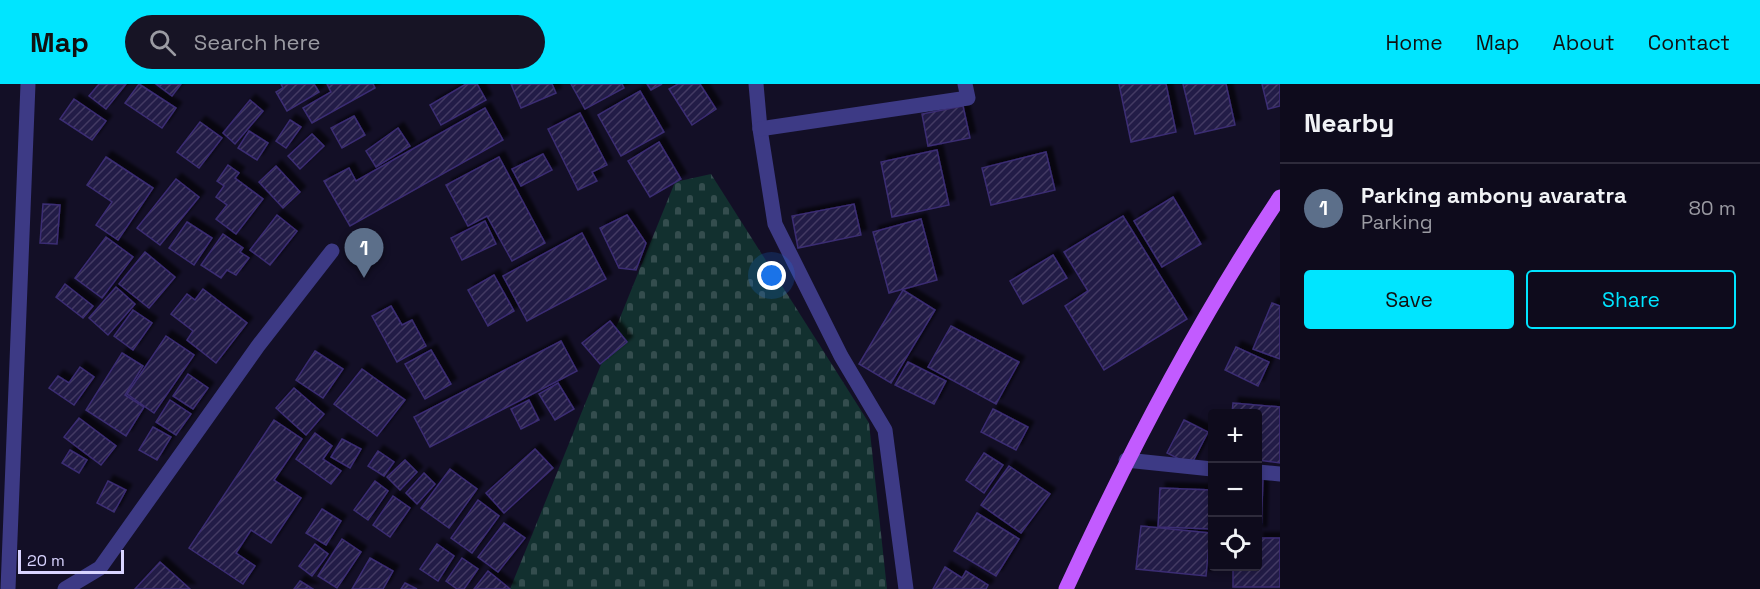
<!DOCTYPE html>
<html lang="en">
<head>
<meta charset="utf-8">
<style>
  :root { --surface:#0e0b1c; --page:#171425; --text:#f1f3f6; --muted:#9b9ba3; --line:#2e2b3b; --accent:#00e5ff }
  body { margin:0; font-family:"Space Grotesk",sans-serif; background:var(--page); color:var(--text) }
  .controls { position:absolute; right:18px; bottom:18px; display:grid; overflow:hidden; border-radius:6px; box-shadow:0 3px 9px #0003 }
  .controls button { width:54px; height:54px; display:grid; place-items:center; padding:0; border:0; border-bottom:2px solid var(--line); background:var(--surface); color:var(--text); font:30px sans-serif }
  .scale { position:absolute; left:18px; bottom:15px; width:106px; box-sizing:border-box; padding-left:6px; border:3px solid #d9d4ff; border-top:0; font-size:16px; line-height:21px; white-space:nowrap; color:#d9d4ff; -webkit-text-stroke:4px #130f26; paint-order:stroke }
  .you { position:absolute; left:772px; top:192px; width:21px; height:21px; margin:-15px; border:4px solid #fff; border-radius:50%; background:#1a73e8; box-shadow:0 0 0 9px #1a73e833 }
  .badge { display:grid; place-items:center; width:39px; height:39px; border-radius:50%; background:var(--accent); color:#fff; font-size:20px; font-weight:700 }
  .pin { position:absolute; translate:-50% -50px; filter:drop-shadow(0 2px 3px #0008) }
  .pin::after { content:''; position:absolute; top:32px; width:21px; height:18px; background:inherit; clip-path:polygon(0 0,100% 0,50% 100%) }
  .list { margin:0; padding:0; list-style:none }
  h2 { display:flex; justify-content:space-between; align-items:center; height:78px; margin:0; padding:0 24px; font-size:26px }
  h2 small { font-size:20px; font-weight:400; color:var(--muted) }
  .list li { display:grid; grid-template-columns:39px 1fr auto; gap:18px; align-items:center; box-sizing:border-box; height:90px; padding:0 24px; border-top:2px solid var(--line) }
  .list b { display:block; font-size:22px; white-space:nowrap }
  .list p { margin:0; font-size:20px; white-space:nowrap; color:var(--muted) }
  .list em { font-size:20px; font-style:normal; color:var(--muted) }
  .actions { display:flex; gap:12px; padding:18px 24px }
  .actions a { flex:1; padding:14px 0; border:2px solid var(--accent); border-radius:6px; text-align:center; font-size:21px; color:var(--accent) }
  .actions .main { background:var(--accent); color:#111 }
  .icon { flex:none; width:33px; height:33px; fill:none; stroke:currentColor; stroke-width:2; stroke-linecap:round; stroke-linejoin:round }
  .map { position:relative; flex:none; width:1280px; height:505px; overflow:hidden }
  header { display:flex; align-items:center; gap:36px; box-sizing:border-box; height:84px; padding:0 30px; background:var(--accent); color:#111 }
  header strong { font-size:28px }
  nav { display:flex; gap:33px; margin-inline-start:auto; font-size:21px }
  .search { width:420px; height:54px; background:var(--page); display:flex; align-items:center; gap:15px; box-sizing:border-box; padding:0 21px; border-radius:33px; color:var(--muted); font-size:22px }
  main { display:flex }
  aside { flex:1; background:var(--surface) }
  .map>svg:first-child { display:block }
</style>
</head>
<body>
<header>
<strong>Map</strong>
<div class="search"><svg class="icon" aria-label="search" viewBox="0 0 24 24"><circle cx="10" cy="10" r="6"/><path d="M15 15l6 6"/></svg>Search here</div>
<nav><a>Home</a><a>Map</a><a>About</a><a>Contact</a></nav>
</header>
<main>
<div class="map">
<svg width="1280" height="505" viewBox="0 0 1280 505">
  <defs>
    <pattern id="cemetery-stones" width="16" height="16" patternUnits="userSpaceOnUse" patternTransform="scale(1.5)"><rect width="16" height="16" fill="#12302f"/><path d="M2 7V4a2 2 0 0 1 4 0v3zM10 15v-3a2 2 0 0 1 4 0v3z" fill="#344d4e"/></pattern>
    <pattern id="building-hatch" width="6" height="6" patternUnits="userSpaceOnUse" patternTransform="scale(1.5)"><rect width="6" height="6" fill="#241b47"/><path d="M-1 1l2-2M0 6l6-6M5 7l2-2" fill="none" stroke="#433b63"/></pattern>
    <filter id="shadow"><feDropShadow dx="5.5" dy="-5.5" stdDeviation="1.5" flood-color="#0009"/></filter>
  </defs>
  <rect width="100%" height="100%" fill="#130f26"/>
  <path fill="url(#cemetery-stones)" d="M711 90 869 339 887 505H510L675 98Z"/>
  <g fill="url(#building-hatch)" stroke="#3b2d73" stroke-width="1.5" filter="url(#shadow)">
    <path d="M99 0H126L106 25 89 12Z"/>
    <path d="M139 0 176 24 162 44 125 19Z"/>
    <path d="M156 0H181L172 12Z"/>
    <path d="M281 0H314L319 8 287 27 276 8 283 4Z"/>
    <path d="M327 0H373L375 4 312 39 303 24 331 8Z"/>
    <path d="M466 0H477L486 16 441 41 430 21Z"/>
    <path d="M511 0H552L556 9 521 24Z"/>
    <path d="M571 0H622L624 4 585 25Z"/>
    <path d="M647 0H662L651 6Z"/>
    <path d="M678 0H700L716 25 692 41 669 5Z"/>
    <path d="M1119 0H1166L1176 48 1131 58Z"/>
    <path d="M1183 0H1226L1235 41 1195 50Z"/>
    <path d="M1262 0H1280V22L1268 25Z"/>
    <path d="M640 7 664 48 621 72 598 31Z"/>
    <path d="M74 15 106 37 92 56 60 35Z"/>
    <path d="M250 16 263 27 235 60 223 49Z"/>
    <path d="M963 22 970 54 928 62 922 30Z"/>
    <path d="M485 24 503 56 350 142 324 97 349 84 356 97Z"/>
    <path d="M580 29 607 81 592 88 597 97 578 106 548 45Z"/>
    <path d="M354 32 365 51 342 64 331 44Z"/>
    <path d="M290 36 301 43 286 64 276 57Z"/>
    <path d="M200 38 222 54 199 84 177 68Z"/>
    <path d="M398 44 410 62 376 83 366 67Z"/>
    <path d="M249 47 268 59 257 76 238 64Z"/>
    <path d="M312 50 324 62 300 85 288 72Z"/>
    <path d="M659 58 681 95 650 113 628 77Z"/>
    <path d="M937 66 949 121 892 133 881 78Z"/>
    <path d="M1046 68 1055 106 991 121 982 84Z"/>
    <path d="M543 70 552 86 521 102 512 85Z"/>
    <path d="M106 73 153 104 118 156 96 141 112 118 87 101Z"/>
    <path d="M499 73 545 159 512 177 487 132 468 142 446 101Z"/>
    <path d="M228 81 239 89 235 94 263 115 236 150 216 135 227 121 216 113 224 102 217 97Z"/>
    <path d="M276 82 300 108 283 124 259 98Z"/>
    <path d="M176 95 199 113 160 161 137 144Z"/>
    <path d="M1173 113 1201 160 1162 183 1134 137Z"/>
    <path d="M43 120 60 121 57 160 40 159Z"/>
    <path d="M854 120 861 151 798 164 792 132Z"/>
    <path d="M277 131 297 147 270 181 250 166Z"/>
    <path d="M627 131 646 159 636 186 619 184 600 144Z"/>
    <path d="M1123 132 1187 235 1104 286 1065 222 1088 207 1064 168Z"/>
    <path d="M921 135 937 196 889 209 873 148Z"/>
    <path d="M485 137 496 160 462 176 451 154Z"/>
    <path d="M187 138 212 154 194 181 169 164Z"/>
    <path d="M582 149 606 195 527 237 503 192Z"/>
    <path d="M223 150 243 164 240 168 249 174 236 191 227 186 221 194 201 181Z"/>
    <path d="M106 153 133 173 102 214 75 194Z"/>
    <path d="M145 168 175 193 149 224 119 200Z"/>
    <path d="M1053 171 1067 194 1023 220 1010 197Z"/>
    <path d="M494 191 514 227 488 242 468 206Z"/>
    <path d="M65 200 93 222 83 234 56 213Z"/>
    <path d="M116 203 135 220 108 251 89 234Z"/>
    <path d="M203 205 247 239 216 279 187 256 193 247 171 230 187 210 195 216Z"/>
    <path d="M903 206 935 226 891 299 859 280Z"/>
    <path d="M1272 219 1280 222V275L1253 265Z"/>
    <path d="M391 222 402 241 412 236 426 262 397 278 372 232Z"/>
    <path d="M133 226 152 239 133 266 114 252Z"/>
    <path d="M610 237 627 258 600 280 582 259Z"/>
    <path d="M951 242 1019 278 996 320 928 283Z"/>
    <path d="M166 252 194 271 154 329 127 310Z"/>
    <path d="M561 257 577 287 430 363 414 333Z"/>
    <path d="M1236 263 1269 278 1258 302 1225 286Z"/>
    <path d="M431 266 451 300 425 315 405 280Z"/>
    <path d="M315 267 343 285 323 314 296 296Z"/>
    <path d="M122 269 143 282 125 311 144 323 126 352 86 326Z"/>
    <path d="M908 278 946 297 934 320 895 301Z"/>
    <path d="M80 283 94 293 74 321 49 304 58 292 69 299Z"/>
    <path d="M362 285 405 316 377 352 334 320Z"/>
    <path d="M188 290 208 304 193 325 173 312Z"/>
    <path d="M558 299 574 325 555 336 539 310Z"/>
    <path d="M294 304 324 330 306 351 276 324Z"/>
    <path d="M170 316 191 330 176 351 156 338Z"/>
    <path d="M529 316 539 336 521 345 511 325Z"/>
    <path d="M1233 319 1280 323V379L1258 376V330H1232Z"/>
    <path d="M993 325 1028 343 1016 366 981 348Z"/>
    <path d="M79 334 116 362 101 381 64 353Z"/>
    <path d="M274 336 302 355 274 396 301 414 271 459 251 446 236 469 255 482 243 500 189 464Z"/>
    <path d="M1184 336 1208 348 1191 381 1167 369Z"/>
    <path d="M153 343 171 353 157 376 139 366Z"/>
    <path d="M315 349 332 362 323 375 341 387 331 400 296 375Z"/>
    <path d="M342 355 361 365 350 384 331 373Z"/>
    <path d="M535 365 553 384 504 429 486 409Z"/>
    <path d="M70 366 87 376 79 389 62 379Z"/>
    <path d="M378 367 394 378 384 392 368 382Z"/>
    <path d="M984 369 1003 381 984 409 966 396Z"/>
    <path d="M405 376 417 388 400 406 387 393Z"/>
    <path d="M1009 382 1050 410 1021 449 981 421Z"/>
    <path d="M450 385 477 405 449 444 421 424Z"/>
    <path d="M424 389 435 400 417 420 406 409Z"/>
    <path d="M1258 393 1263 394 1261 448H1258Z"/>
    <path d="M108 397 126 406 114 428 97 419Z"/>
    <path d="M375 397 388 407 368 436 354 426Z"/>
    <path d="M1160 404 1212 406V445L1158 443Z"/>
    <path d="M393 412 410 424 390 453 373 441Z"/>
    <path d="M478 416 499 432 472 469 451 454Z"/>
    <path d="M322 425 341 437 326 461 306 449Z"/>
    <path d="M977 429 1019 455 996 492 954 467Z"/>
    <path d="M504 439 525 454 498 488 478 473Z"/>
    <path d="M1141 442 1210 449 1206 492 1136 485Z"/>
    <path d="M1258 454H1280V503H1233V482H1258Z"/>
    <path d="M342 455 361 468 337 504 318 492Z"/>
    <path d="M315 460 328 470 312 492 299 482Z"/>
    <path d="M437 460 454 472 438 497 420 485Z"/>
    <path d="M370 474 393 487 383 505H352Z"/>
    <path d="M462 474 478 485 464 505H457L446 497Z"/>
    <path d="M160 478 190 505H135Z"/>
    <path d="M945 483 962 494 966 487 988 501 986 505H933Z"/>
    <path d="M488 487 510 505H474Z"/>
    <path d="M300 497 313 505H294Z"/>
    <path d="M405 499 417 505H401Z"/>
  </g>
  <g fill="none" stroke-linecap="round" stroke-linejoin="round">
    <g stroke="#3d3a85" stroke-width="15">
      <path d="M756 0 760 45 775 140 841 272 885 346 906 505"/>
      <path d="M760 45 968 14 965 0"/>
      <path d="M1126 376 1212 385"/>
      <path d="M1258 388 1280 390"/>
      <path d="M8 505 28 0"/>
      <path d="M65 505 100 484 258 262 332 167"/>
    </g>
    <path stroke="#c25bff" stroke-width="15" d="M1066 505C1128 370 1197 237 1280 113"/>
  </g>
</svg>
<div class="controls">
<button>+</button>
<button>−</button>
<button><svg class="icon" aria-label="locate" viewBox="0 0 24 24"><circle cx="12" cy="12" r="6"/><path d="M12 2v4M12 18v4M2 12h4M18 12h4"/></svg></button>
</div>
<div class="scale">20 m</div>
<div class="you"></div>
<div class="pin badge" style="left:364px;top:194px;background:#5c6f8a">1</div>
</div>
<aside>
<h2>Nearby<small></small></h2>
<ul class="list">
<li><span class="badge" style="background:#5c6f8a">1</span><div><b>Parking ambony avaratra</b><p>Parking</p></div><em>80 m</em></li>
</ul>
<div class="actions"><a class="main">Save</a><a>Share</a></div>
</aside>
</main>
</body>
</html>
